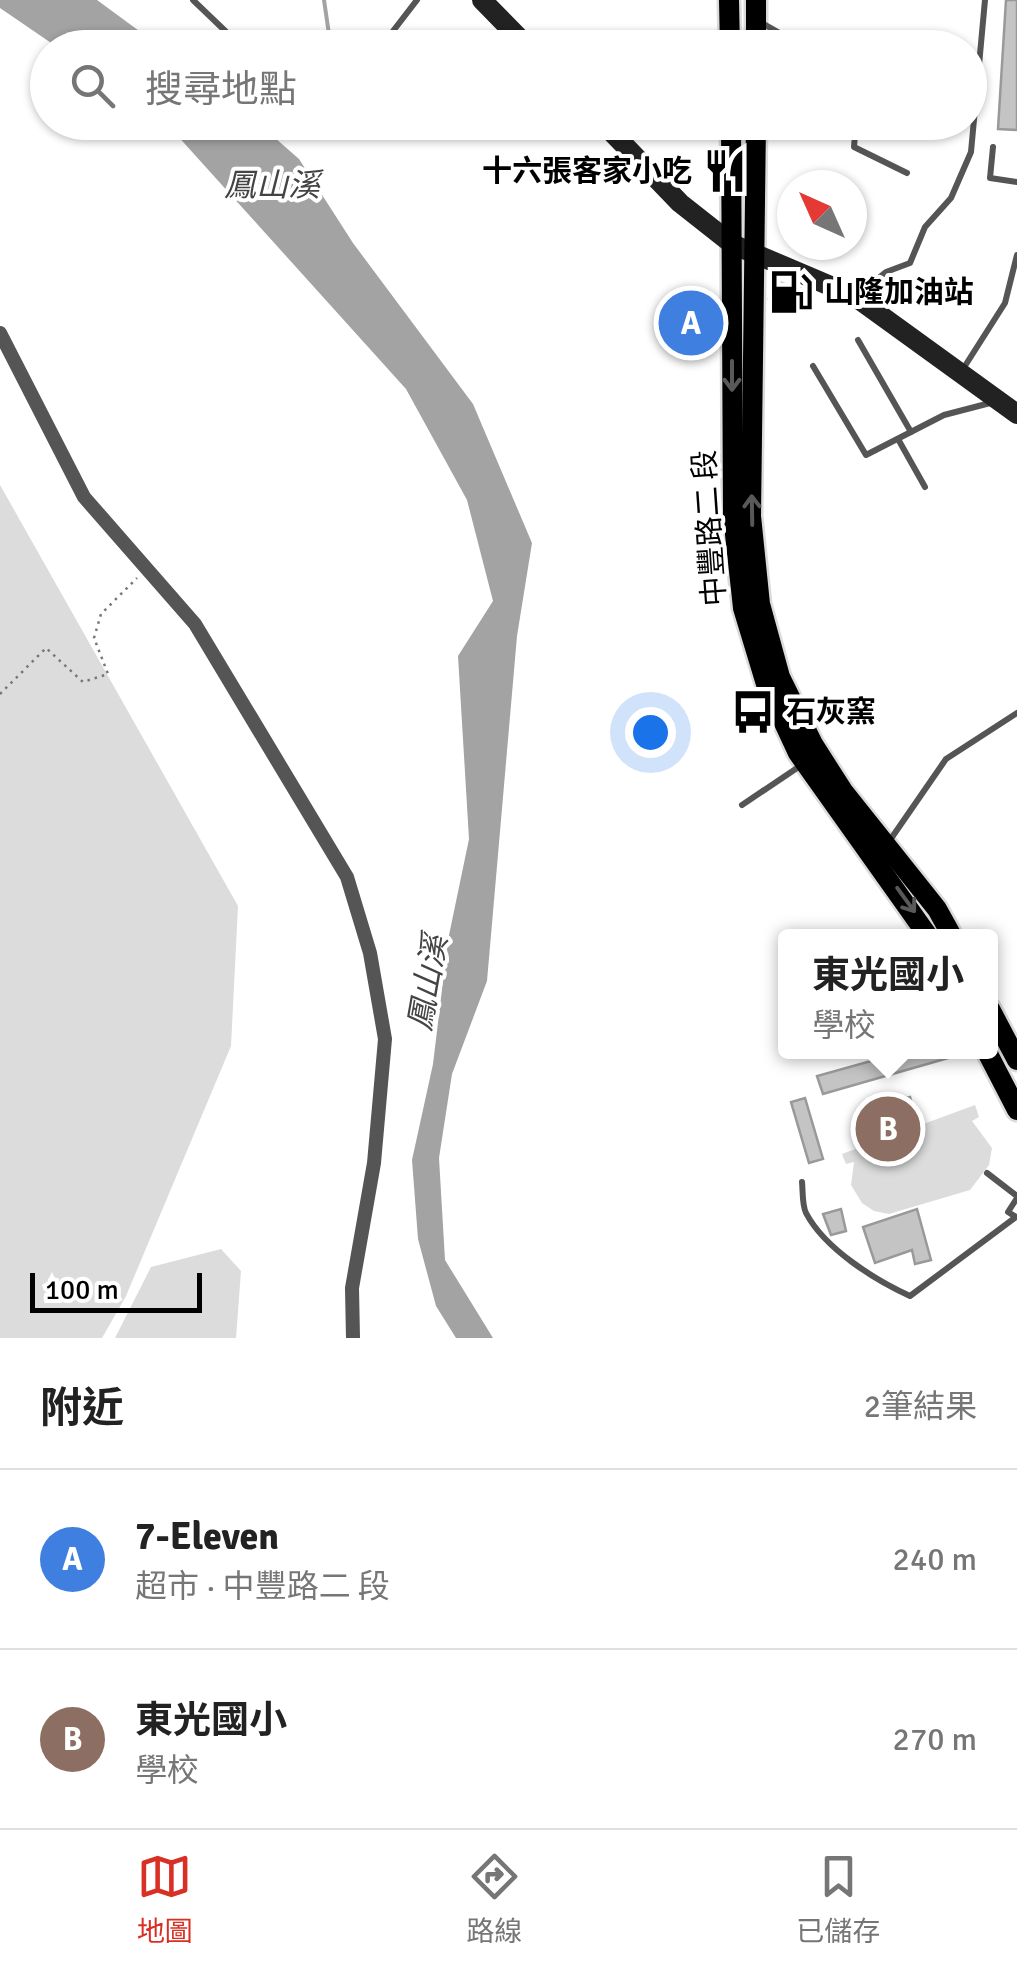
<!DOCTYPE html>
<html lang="zh-TW">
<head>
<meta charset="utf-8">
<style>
  :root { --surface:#fff; --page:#f2f2f2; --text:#222; --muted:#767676; --line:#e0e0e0; --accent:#d93025 }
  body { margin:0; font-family:Signika,"Noto Sans TC",sans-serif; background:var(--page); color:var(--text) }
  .compass { position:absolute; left:777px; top:170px; width:90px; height:90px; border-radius:50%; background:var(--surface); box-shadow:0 2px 8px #0004; rotate:315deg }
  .scale { position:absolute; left:30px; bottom:25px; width:172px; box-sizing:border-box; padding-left:10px; border:5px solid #000; border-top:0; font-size:28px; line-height:35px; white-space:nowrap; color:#000; -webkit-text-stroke:8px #fff; paint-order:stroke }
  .you { position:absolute; left:650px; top:732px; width:35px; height:35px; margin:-25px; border:8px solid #fff; border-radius:50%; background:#1a73e8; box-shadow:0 0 0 15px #1a73e833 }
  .badge { display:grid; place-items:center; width:65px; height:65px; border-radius:50%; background:var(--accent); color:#fff; font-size:32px; font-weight:700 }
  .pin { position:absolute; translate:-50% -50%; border:5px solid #fff; box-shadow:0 2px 10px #0006 }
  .popup { position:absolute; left:778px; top:929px; width:220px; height:130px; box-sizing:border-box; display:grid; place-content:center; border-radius:10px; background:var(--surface); filter:drop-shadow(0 2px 8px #0005); font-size:32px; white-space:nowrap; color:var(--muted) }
  .popup b { font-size:38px; color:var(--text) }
  .popup::after { content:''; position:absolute; left:50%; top:100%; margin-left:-20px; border:20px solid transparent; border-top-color:var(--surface) }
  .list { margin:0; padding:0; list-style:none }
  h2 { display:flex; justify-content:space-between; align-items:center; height:130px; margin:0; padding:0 40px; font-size:42px }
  h2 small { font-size:32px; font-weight:400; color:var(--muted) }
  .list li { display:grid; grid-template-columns:65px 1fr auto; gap:30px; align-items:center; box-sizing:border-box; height:180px; padding:0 40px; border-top:2px solid var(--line) }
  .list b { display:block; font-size:38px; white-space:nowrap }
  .list p { margin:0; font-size:32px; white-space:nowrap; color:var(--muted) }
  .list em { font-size:32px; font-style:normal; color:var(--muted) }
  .icon { flex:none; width:55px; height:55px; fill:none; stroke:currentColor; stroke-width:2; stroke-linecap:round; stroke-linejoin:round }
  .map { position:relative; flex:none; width:1017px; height:1338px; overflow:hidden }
  .search { position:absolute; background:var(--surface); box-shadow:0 2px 8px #0004; left:30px; right:30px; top:30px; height:110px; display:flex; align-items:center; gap:25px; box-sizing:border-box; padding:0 35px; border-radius:55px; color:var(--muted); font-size:38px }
  .sheet { height:490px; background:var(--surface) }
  nav { display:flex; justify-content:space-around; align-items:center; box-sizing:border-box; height:140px; border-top:2px solid var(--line); background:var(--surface); font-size:28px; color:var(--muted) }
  nav a { display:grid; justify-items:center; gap:5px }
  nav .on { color:var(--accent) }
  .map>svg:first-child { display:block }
</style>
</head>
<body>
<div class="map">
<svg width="1017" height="1338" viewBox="0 0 1017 1338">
  <rect width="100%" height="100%" fill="#fff"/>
  <g fill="#dcdcdc">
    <path d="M0 485 238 906 231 1046 126 1296 102 1338H0Z"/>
    <path d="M975 1105 979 1117 972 1121 992 1148 989 1165 970 1190 889 1214 874 1211 862 1203 851 1185 854 1162 846 1164 842 1154Z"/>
    <path d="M221 1249 241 1271 236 1338H115L151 1267Z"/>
  </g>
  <g fill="#a3a3a3">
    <path d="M0 0H97L161 47H57L0 8Z"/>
    <path d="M166 123H258L299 159 353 243 473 404 532 543 517 636 487 981 452 1074 439 1158 445 1260 493 1338H456L436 1306 418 1239 412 1160 433 1064 448 940 469 839 458 656 493 601 467 500 406 389Z"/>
  </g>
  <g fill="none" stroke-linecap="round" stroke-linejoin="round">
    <g stroke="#a3a3a3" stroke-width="4">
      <path d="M324 0 331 48"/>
      <path d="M263 133 286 122"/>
    </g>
  </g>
  <g fill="#c4c4c4" stroke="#999" stroke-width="2.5">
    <path d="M1006 0H1017V130L998 129Z"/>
    <path d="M772 280 811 292 809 305 769 299Z"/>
    <path d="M880 1052H962V1054L823 1094 817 1076 882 1058Z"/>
    <path d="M910 1097 914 1112 901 1116 896 1101Z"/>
    <path d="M805 1098 823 1159 809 1163 791 1102Z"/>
    <path d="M841 1209 846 1231 831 1235 823 1214Z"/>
    <path d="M917 1209 931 1260 915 1264 912 1250 875 1263 863 1227Z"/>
  </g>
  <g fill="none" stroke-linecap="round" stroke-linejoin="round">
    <g stroke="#dbdbdb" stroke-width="25">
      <g id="primary">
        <path d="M729 0 730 48"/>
        <path d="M756 0V48"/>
        <path d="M731 122 733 516 743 608 766 684 798 753 928 936"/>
        <path d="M756 122 751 516 760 604 780 677 813 744 843 791 937 909 952 936"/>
        <path d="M990 1009 1017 1060"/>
        <path d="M987 1052 1017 1110"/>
      </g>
    </g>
    <path stroke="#777" stroke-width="2.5" stroke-dasharray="2.5 5" stroke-linecap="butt" d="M0 694 46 648 83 682 108 674 94 638 101 614 137 578"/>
    <g stroke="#555" stroke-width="6">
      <path d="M193 0 243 48"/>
      <path d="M762 23 806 48"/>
      <path d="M380 48 417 0"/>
      <path d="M856 122 854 147 907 173"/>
      <path d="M993 147 990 178 1017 182"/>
      <path d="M858 294 886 272 910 263 925 227 951 198 971 152 985 0"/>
      <path d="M858 340 911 432"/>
      <path d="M813 366 866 455 944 415 994 402"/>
      <path d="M963 369 1005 303 1017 255"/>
      <path d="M898 439 925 487"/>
      <path d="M742 805 803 764"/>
      <path d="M888 843 946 759 1017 713"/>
      <path d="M987 1173 1017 1196"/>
      <path d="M802 1182C803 1192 802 1205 806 1213 825 1249 875 1280 910 1296L1016 1217 1008 1212 1017 1198"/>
    </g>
    <path stroke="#555" stroke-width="14" d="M0 333 84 497 195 624 347 877 370 953 385 1039 374 1163 352 1288 353 1338"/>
    <g stroke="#222" stroke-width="20">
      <path d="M482 0 529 48"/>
      <path d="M602 122 680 203 732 244 854 296 1017 414"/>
    </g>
    <use href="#primary" stroke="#000" stroke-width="20"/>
  </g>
  <defs><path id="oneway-shaft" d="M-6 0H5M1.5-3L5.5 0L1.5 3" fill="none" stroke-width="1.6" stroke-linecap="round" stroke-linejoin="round" transform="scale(2.5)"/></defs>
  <g stroke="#595959">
    <use href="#oneway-shaft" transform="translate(732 376) rotate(90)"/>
    <use href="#oneway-shaft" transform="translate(752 510) rotate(-91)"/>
    <use href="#oneway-shaft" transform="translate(906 900) rotate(54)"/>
  </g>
  <defs>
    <g id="restaurant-bare" transform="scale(3.45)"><path d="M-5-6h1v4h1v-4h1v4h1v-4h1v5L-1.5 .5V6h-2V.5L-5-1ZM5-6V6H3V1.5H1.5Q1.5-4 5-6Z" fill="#000" stroke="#fff" stroke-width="2.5" paint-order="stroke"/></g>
    <g id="fuel-bare" transform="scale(3.45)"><path d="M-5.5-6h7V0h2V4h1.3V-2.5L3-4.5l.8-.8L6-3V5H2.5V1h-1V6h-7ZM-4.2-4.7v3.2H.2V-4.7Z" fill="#000" stroke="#fff" stroke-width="2.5" paint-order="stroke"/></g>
    <g id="bus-bare" transform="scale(3.45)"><path d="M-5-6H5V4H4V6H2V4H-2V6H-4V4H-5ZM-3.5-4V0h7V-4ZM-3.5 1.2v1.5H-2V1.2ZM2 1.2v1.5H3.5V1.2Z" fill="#000" stroke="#fff" stroke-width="2.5" paint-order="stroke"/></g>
  </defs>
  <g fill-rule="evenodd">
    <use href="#restaurant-bare" x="725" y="171"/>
    <use href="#fuel-bare" x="791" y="292"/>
    <use href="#bus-bare" x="753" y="712"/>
  </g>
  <g text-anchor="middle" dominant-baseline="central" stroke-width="8" stroke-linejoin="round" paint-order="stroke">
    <g font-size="30" font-weight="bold" fill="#000" stroke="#fff" text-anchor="start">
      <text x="692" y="171" text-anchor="end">十六張客家小吃</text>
      <text x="824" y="292">山隆加油站</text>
      <text x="786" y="712">石灰窯</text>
    </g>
    <g font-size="30" fill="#000" stroke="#fff">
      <text transform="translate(710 528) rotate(-94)">中豐路二 段</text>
    </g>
    <g font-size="32" font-style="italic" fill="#444" stroke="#fff">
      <text x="272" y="185">鳳山溪</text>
      <text transform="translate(428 983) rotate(-80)">鳳山溪</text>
    </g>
  </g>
</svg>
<svg class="compass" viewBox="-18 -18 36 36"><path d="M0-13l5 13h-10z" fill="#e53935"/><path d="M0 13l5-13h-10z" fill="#767676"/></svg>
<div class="scale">100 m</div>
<div class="you"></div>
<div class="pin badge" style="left:691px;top:323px;background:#3f7fe0">A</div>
<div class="pin badge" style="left:888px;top:1129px;background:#8d6e63">B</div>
<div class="popup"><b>東光國小</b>學校</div>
<div class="search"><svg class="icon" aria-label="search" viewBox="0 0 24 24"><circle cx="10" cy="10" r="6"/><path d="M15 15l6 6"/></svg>搜尋地點</div>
</div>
<section class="sheet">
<h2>附近<small>2筆結果</small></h2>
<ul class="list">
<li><span class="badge" style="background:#3f7fe0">A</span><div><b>7-Eleven</b><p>超市 · 中豐路二 段</p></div><em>240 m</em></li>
<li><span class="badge" style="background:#8d6e63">B</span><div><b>東光國小</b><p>學校</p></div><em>270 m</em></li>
</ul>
</section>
<nav>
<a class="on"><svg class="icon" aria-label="map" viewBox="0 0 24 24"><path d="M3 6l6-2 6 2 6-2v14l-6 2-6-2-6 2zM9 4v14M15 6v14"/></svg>地圖</a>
<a><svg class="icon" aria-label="directions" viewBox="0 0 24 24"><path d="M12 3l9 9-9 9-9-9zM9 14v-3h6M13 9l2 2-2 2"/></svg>路線</a>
<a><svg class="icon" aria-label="saved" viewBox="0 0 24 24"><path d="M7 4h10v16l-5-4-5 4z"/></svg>已儲存</a>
</nav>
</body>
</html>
